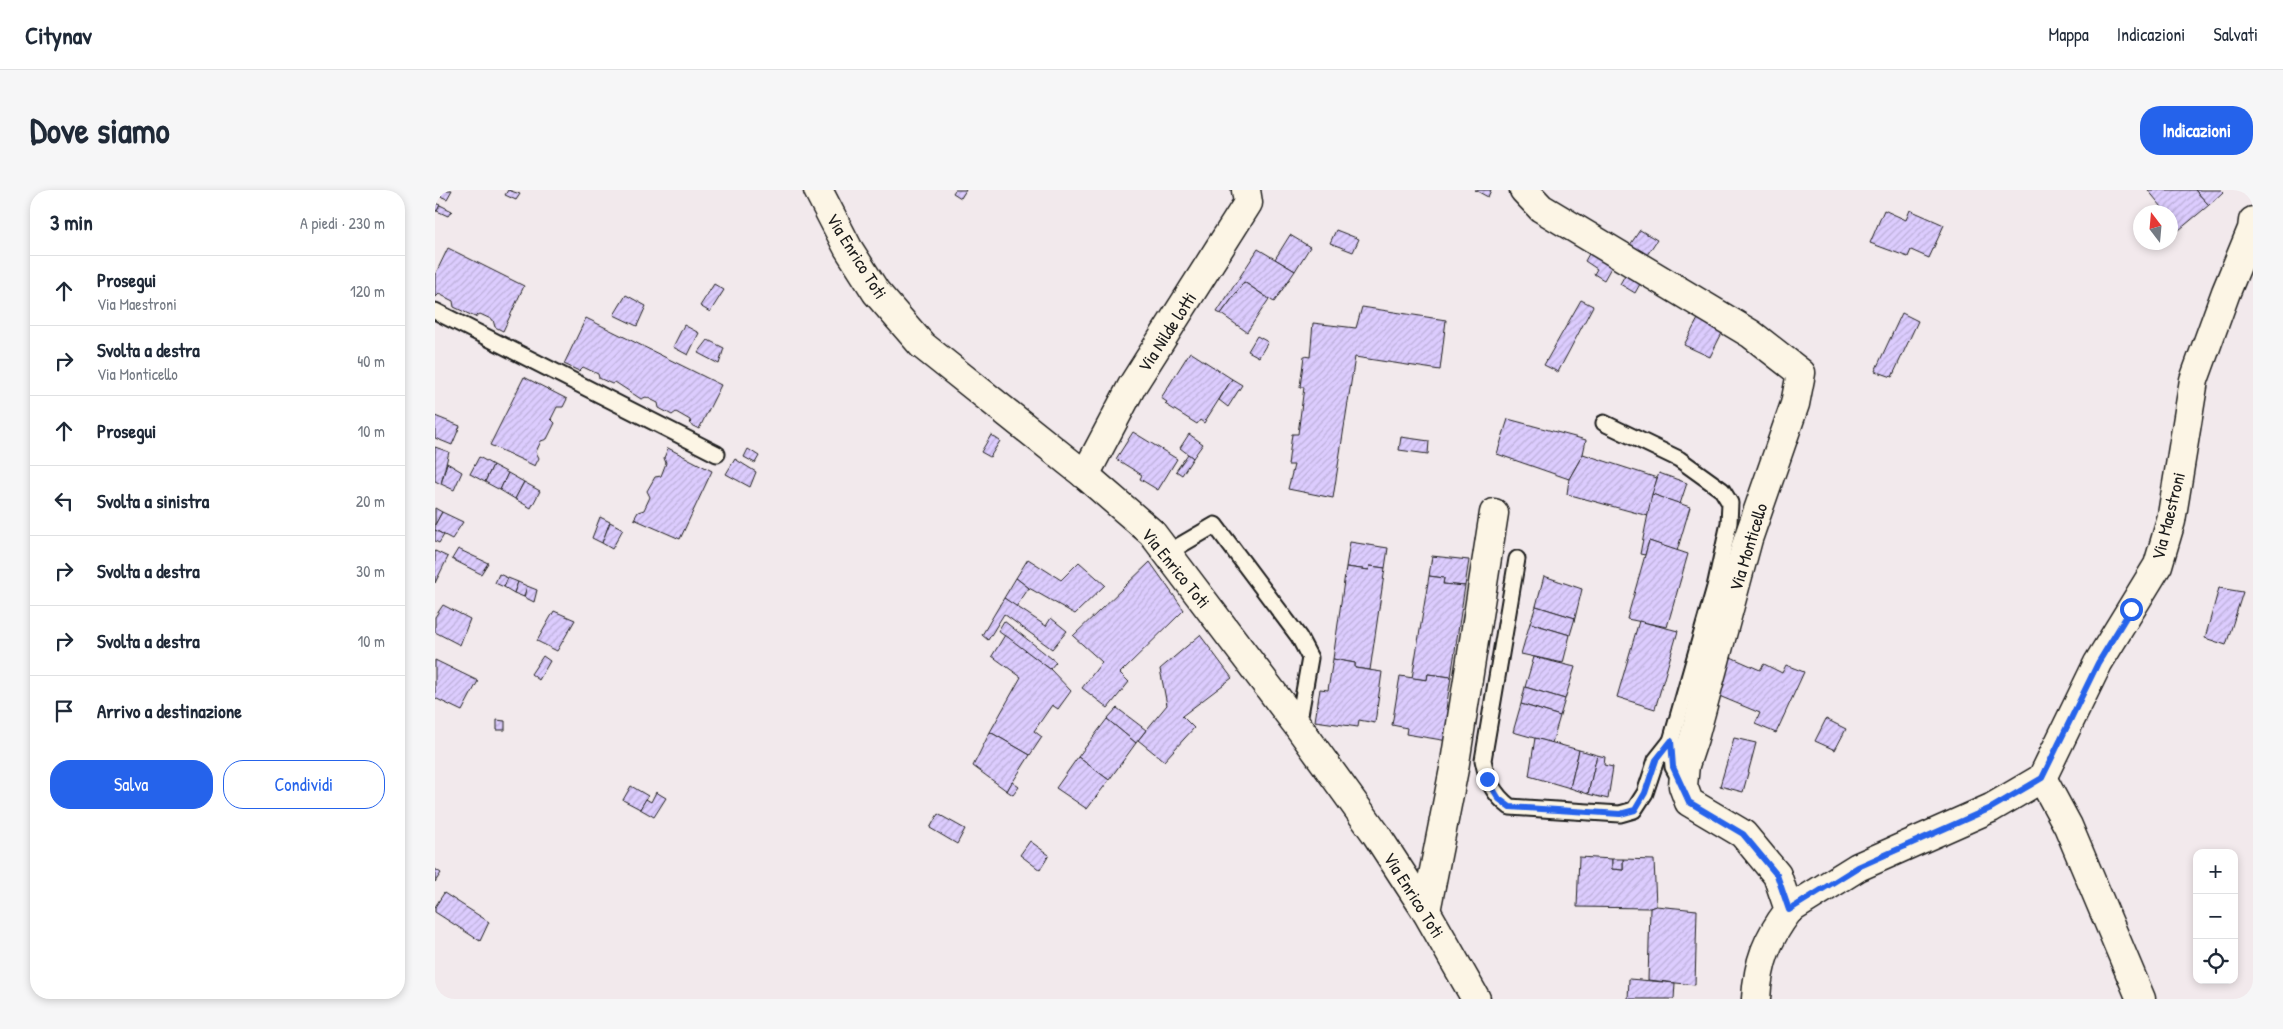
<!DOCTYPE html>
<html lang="it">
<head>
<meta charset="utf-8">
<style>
  :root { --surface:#fff; --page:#f6f6f7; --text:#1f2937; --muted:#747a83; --line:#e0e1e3; --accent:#2563eb }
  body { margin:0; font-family:"Patrick Hand",sans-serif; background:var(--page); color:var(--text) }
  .controls { position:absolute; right:15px; bottom:15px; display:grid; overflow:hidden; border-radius:10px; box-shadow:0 2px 8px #0003 }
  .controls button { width:45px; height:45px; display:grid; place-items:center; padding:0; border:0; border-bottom:1px solid var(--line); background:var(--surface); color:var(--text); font:25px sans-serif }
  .compass { position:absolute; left:1698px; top:15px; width:45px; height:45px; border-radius:50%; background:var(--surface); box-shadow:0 2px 8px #0003; rotate:344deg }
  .stop { position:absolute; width:15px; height:15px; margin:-11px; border:4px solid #2563eb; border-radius:50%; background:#fff }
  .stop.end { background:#2563eb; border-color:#fff; box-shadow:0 1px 5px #0008 }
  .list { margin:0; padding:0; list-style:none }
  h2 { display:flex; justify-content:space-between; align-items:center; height:65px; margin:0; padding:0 20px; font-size:21px }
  h2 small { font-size:16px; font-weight:400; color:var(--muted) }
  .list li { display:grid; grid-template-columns:32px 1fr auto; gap:15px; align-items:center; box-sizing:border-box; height:70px; padding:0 20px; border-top:1px solid var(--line) }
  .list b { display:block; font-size:19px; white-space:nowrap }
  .list p { margin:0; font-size:16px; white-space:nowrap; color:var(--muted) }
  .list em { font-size:16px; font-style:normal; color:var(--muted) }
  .actions { display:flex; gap:10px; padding:15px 20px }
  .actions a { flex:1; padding:11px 0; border:1px solid var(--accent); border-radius:20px; text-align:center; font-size:18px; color:var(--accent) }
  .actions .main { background:var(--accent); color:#fff }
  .icon { flex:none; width:28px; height:28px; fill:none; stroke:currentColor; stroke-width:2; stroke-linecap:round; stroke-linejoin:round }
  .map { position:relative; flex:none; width:1818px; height:809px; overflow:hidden; border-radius:20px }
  header { display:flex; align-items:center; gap:30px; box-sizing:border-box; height:70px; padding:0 25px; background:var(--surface); border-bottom:1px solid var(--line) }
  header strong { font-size:24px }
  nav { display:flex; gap:28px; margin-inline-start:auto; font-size:18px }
  .intro { display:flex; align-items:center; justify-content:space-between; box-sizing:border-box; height:120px; padding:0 30px }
  h1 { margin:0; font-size:35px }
  .button { padding:12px 22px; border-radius:20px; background:var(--accent); color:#fff; font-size:18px; font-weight:700 }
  main { display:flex; gap:30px; padding:0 30px }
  aside { flex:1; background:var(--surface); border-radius:20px; box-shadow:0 2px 8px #0003 }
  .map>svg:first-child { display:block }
</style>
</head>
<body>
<header>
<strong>Citynav</strong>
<nav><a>Mappa</a><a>Indicazioni</a><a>Salvati</a></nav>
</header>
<div class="intro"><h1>Dove siamo</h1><a class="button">Indicazioni</a></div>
<main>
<aside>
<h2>3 min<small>A piedi · 230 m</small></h2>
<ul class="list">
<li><svg class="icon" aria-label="ahead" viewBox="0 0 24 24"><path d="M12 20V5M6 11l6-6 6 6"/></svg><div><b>Prosegui</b><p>Via Maestroni</p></div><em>120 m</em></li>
<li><svg class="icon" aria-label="right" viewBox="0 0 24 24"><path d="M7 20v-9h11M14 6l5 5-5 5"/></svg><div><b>Svolta a destra</b><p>Via Monticello</p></div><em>40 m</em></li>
<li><svg class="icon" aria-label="ahead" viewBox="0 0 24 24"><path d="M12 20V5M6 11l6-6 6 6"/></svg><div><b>Prosegui</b></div><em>10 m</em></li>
<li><svg class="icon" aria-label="left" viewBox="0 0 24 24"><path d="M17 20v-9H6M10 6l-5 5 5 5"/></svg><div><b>Svolta a sinistra</b></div><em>20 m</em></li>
<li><svg class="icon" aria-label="right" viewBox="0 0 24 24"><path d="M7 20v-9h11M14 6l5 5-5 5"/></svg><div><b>Svolta a destra</b></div><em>30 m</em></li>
<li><svg class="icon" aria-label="right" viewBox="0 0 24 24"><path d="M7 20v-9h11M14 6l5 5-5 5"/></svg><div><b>Svolta a destra</b></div><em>10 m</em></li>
<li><svg class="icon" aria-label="arrive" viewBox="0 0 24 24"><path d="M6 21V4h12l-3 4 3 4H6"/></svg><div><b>Arrivo a destinazione</b></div></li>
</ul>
<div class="actions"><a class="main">Salva</a><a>Condividi</a></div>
</aside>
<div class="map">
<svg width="1818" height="809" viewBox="0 0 1818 809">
  <defs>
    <pattern id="building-hatch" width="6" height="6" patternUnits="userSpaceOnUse" patternTransform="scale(1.25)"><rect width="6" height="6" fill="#dcccfe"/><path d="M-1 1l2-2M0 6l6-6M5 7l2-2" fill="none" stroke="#bcafd9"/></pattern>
  </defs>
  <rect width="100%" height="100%" fill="#f2e9ec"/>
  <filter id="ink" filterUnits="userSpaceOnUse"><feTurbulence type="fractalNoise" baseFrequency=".02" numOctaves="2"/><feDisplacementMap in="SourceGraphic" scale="10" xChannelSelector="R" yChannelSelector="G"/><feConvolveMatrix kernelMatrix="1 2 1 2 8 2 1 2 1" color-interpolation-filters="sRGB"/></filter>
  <g filter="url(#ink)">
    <g fill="url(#building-hatch)" stroke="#1c1c1c">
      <path d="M1 0H17L12 9 0 4Z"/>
      <path d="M73 0 85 4 81 10 70 5Z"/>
      <path d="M520 0H531L526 8 518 3Z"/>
      <path d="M1040 0H1056L1053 7Z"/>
      <path d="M1713 0H1760L1774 15 1744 40 1736 29V22H1731Z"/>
      <path d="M1760 0H1786L1788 2 1774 15Z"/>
      <path d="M0 13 5 15 2 21H0Z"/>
      <path d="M5 15 17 21 13 26 2 21Z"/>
      <path d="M1449 20 1471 30 1475 20 1509 35 1494 68 1476 60 1473 67 1435 53Z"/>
      <path d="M901 40 924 49 918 62 895 53Z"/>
      <path d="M1205 40 1222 50 1212 65 1195 55Z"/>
      <path d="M855 45 875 57 860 81 840 69Z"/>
      <path d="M13 58 89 96 68 141 60 137 58 130 45 124 40 127 19 117 18 111 4 104 0 108V85Z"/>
      <path d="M823 59 860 81 839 112 809 92 786 124 782 122Z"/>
      <path d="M1155 62 1178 74 1169 90 1159 84 1162 79 1150 71Z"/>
      <path d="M1190 85 1205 94 1200 103 1185 94Z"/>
      <path d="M809 92 834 109 812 142 786 124Z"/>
      <path d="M279 94 289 100 275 122 265 116Z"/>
      <path d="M191 105 211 116 202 136 179 125Z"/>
      <path d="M1146 110 1158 116 1123 182 1109 175Z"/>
      <path d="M927 117 1011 130 1005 180 920 167 898 308 853 299 859 275H853L857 244H863L869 197H865L869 166 875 167 878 133 921 138Z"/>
      <path d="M1467 123 1483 131 1457 187 1440 181Z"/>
      <path d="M1265 125 1289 139 1275 167 1249 155Z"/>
      <path d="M151 128 286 195 264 239 256 235 255 230 241 222 237 225 224 218 223 213 211 207 206 209 180 192 177 194 164 188 163 184 148 177 144 181 129 174Z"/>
      <path d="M249 135 264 143 253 165 238 157Z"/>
      <path d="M822 146 833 152 824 167 813 161Z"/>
      <path d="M273 150 289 158 284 174 263 163Z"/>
      <path d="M755 162 797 189 769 233 765 230 762 234 730 214 732 212 726 208Z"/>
      <path d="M89 187 132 209 128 217H122L116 229 120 233 112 249 106 251 101 262 104 268 100 276 55 255Z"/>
      <path d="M797 189 807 195 793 217 784 210Z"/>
      <path d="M0 226 25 236 17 255 0 248Z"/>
      <path d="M1073 229 1151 250 1148 264 1134 289 1062 264Z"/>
      <path d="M698 242 742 269 723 300 705 289 707 285 681 269Z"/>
      <path d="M754 244 768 254 758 268 745 258Z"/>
      <path d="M556 245 565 251 555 267 546 262Z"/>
      <path d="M966 247 994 251 993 264 964 260Z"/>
      <path d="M0 257 14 262 6 294 0 291Z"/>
      <path d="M233 258 277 281 245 349 199 329 203 322 209 320 215 307 212 301 220 287 226 286 231 273 229 268Z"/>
      <path d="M313 259 324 266 320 273 309 267Z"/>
      <path d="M753 264 758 268 747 285 741 281Z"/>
      <path d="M1148 264 1222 288 1213 326 1132 304 1134 289Z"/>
      <path d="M44 267 58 275 50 292 35 284Z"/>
      <path d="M300 269 321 282 315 297 291 284Z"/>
      <path d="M12 273 27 282 19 300 6 294Z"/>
      <path d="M58 275 73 283 65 300 50 292Z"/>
      <path d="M73 283 89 292 80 309 65 300Z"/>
      <path d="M1224 283 1252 293 1245 314 1217 304Z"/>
      <path d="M89 292 105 301 96 318 80 309Z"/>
      <path d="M1217 304 1255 317 1242 361 1214 351 1210 365 1205 364Z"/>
      <path d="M0 318 7 322 0 335Z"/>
      <path d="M7 322 28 332 17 349 0 340V335Z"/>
      <path d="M165 327 175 332 167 353 157 348Z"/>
      <path d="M175 332 188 339 177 359 167 353Z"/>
      <path d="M0 340 9 345 4 353 0 351Z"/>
      <path d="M1214 351 1253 364 1232 437 1192 429Z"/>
      <path d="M915 352 953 358 950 378 935 376 934 380 911 377Z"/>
      <path d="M23 359 53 373 46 384 17 369Z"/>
      <path d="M0 361 13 367 0 393Z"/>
      <path d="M997 366 1034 370 1030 396 1008 394 1009 388 994 386Z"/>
      <path d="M593 369 626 390 644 372 670 395 640 424 594 398 581 388Z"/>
      <path d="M715 372 749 420 685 483 694 492 673 518 647 498 667 472 638 446Z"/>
      <path d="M935 376 950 378 935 480 920 478V473L898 469 911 377 934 380Z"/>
      <path d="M64 384 73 388 69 397 60 393Z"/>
      <path d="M994 386 1009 388 1008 394 1030 396 1016 487 993 484 992 490 977 488Z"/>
      <path d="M1109 386 1147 399 1140 428 1101 416Z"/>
      <path d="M73 388 83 392 79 403 69 397Z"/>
      <path d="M581 388 594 398 581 417 569 408Z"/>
      <path d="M83 392 92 396 89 407 79 403Z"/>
      <path d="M92 396 102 400 99 412 89 407Z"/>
      <path d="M1784 398 1808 402 1791 455 1770 448Z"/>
      <path d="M569 408 611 436 616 428 632 441 617 459 569 424 553 450 547 445Z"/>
      <path d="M8 415 35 429 25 455 0 442V427Z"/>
      <path d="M1101 416 1140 428 1135 445 1095 433Z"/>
      <path d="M119 421 140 430 122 461 102 451Z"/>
      <path d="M569 431 621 472 615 479 563 441Z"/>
      <path d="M1204 431 1243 441 1220 519 1182 507Z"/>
      <path d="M1095 433 1135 445 1128 473 1086 464Z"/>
      <path d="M570 445 615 479 636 501 623 519 617 515 599 541 607 547 595 565 555 542 586 487 557 466Z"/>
      <path d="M765 445 797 488 747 526 759 538 729 571 703 550 732 515 725 479Z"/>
      <path d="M1289 464 1325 480 1329 474 1347 483 1351 475 1369 482 1341 543 1320 534 1325 523 1277 503Z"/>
      <path d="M108 466 115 471 104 490 96 484Z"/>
      <path d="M1099 467 1140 477 1130 509 1090 497Z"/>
      <path d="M898 469 920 473V478L947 482 940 533 924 530 923 537 880 531 885 499 893 500Z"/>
      <path d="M0 470 43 491 27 521 0 508Z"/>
      <path d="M993 484 1016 487 1011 519 1018 520 1013 551 971 544 972 538 957 535 965 486 992 490Z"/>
      <path d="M1090 497 1130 509 1125 526 1086 514Z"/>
      <path d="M1086 514 1125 526 1117 553 1078 542Z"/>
      <path d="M682 518 711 540 701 553 672 529Z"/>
      <path d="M672 529 701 553 674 590 643 567Z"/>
      <path d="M1391 529 1411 539 1400 560 1380 551Z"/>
      <path d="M62 530 70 531V540H62Z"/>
      <path d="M555 542 595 565 572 601 538 576Z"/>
      <path d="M1100 548 1144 560 1135 598 1094 586Z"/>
      <path d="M1299 548 1321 553 1308 602 1285 596Z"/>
      <path d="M1144 560 1162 565 1153 604 1135 598Z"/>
      <path d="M1162 565 1170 567 1169 575 1178 577 1173 609 1153 604Z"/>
      <path d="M643 567 674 590 652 619 621 598Z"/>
      <path d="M577 592 584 597 578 605 572 601Z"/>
      <path d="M196 596 213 606 205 619 188 610Z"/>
      <path d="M221 602 231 608 219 627 205 619 211 609 216 612Z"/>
      <path d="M503 624 530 639 522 654 495 638Z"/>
      <path d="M595 651 614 665 605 680 585 665Z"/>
      <path d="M1144 667 1177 669V679L1188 680V669L1219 670 1221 716 1215 718 1142 717Z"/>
      <path d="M1177 669H1188V680L1177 679Z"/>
      <path d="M0 679 6 683 0 692Z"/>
      <path d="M9 703 54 732 45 751 0 722V717Z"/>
      <path d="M1221 716 1262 720 1260 795 1213 790 1215 718Z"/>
      <path d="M1194 789 1240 793 1239 809H1193Z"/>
    </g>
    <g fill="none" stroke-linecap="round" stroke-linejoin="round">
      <g stroke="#1c1c1c" stroke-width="19">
        <g id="service">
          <path d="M0 121 282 264"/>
          <path d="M1169 233 1244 269 1287 300 1295 313 1294 333 1280 397 1236 551 1238 577 1244 588"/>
          <path d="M732 363 780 335 864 447 875 468 863 536"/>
          <path d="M1082 369 1048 570C1052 590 1058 604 1075 617L1185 624 1199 620 1210 603 1221 570 1236 551"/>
        </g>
      </g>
      <g stroke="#1c1c1c" stroke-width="31">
        <g id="minor">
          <path d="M1089 0 1106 18 1316 144 1366 183 1360 214 1313 349 1259 548 1250 575 1248 596 1254 612 1308 644 1342 685 1354 720C1332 749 1323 772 1321 809"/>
          <path d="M650 285 697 196 813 13 811 0"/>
          <path d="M1607 588 1633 636 1706 809"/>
          <path d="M1354 720 1423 677 1556 618 1607 588 1663 473 1723 375 1736 331 1759 190 1791 102 1817 39 1818 31"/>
          <path d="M991 721 1019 579 1059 323"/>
        </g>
      </g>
      <g stroke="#1c1c1c" stroke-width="31">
        <path id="tertiary" d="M383 0 413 58 441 102 487 155 650 285 717 343 863 536 941 644 991 721 1041 809"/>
      </g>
      <use href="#service" stroke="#fcf5e5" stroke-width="15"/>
      <use href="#minor" stroke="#fcf5e5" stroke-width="28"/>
      <use href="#tertiary" stroke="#fcf5e5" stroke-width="28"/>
    </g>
  </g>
  <g fill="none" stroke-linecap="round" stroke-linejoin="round" filter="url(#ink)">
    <path stroke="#2563eb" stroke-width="6" d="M1052 589 1064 609 1075 617 1185 624 1200 620 1210 603 1221 570 1236 551 1238 577 1254 612 1308 644 1342 685 1354 720 1423 677 1556 618 1607 588 1663 473 1696 419"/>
  </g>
  <g text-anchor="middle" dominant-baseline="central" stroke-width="4.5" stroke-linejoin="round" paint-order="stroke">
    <g font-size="18" fill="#1c1c1c" stroke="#fcf5e5">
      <text transform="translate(422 66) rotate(58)">Via Enrico Toti</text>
      <text transform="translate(732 142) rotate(-57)">Via Nilde lotti</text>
      <text transform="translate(1733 326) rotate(-76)">Via Maestroni</text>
      <text transform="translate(1313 357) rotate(-73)">Via Monticello</text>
      <text transform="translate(741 378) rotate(51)">Via Enrico Toti</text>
      <text transform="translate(979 705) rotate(58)">Via Enrico Toti</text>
    </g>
  </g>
</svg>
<div class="controls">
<button>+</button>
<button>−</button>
<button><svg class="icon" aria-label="locate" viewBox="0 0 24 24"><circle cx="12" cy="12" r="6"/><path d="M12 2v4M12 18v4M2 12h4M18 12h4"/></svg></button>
</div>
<svg class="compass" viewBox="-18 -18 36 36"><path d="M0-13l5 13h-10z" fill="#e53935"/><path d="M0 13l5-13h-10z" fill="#747a83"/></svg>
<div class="stop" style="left:1696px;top:419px"></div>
<div class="stop end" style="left:1052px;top:589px"></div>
</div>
</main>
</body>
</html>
